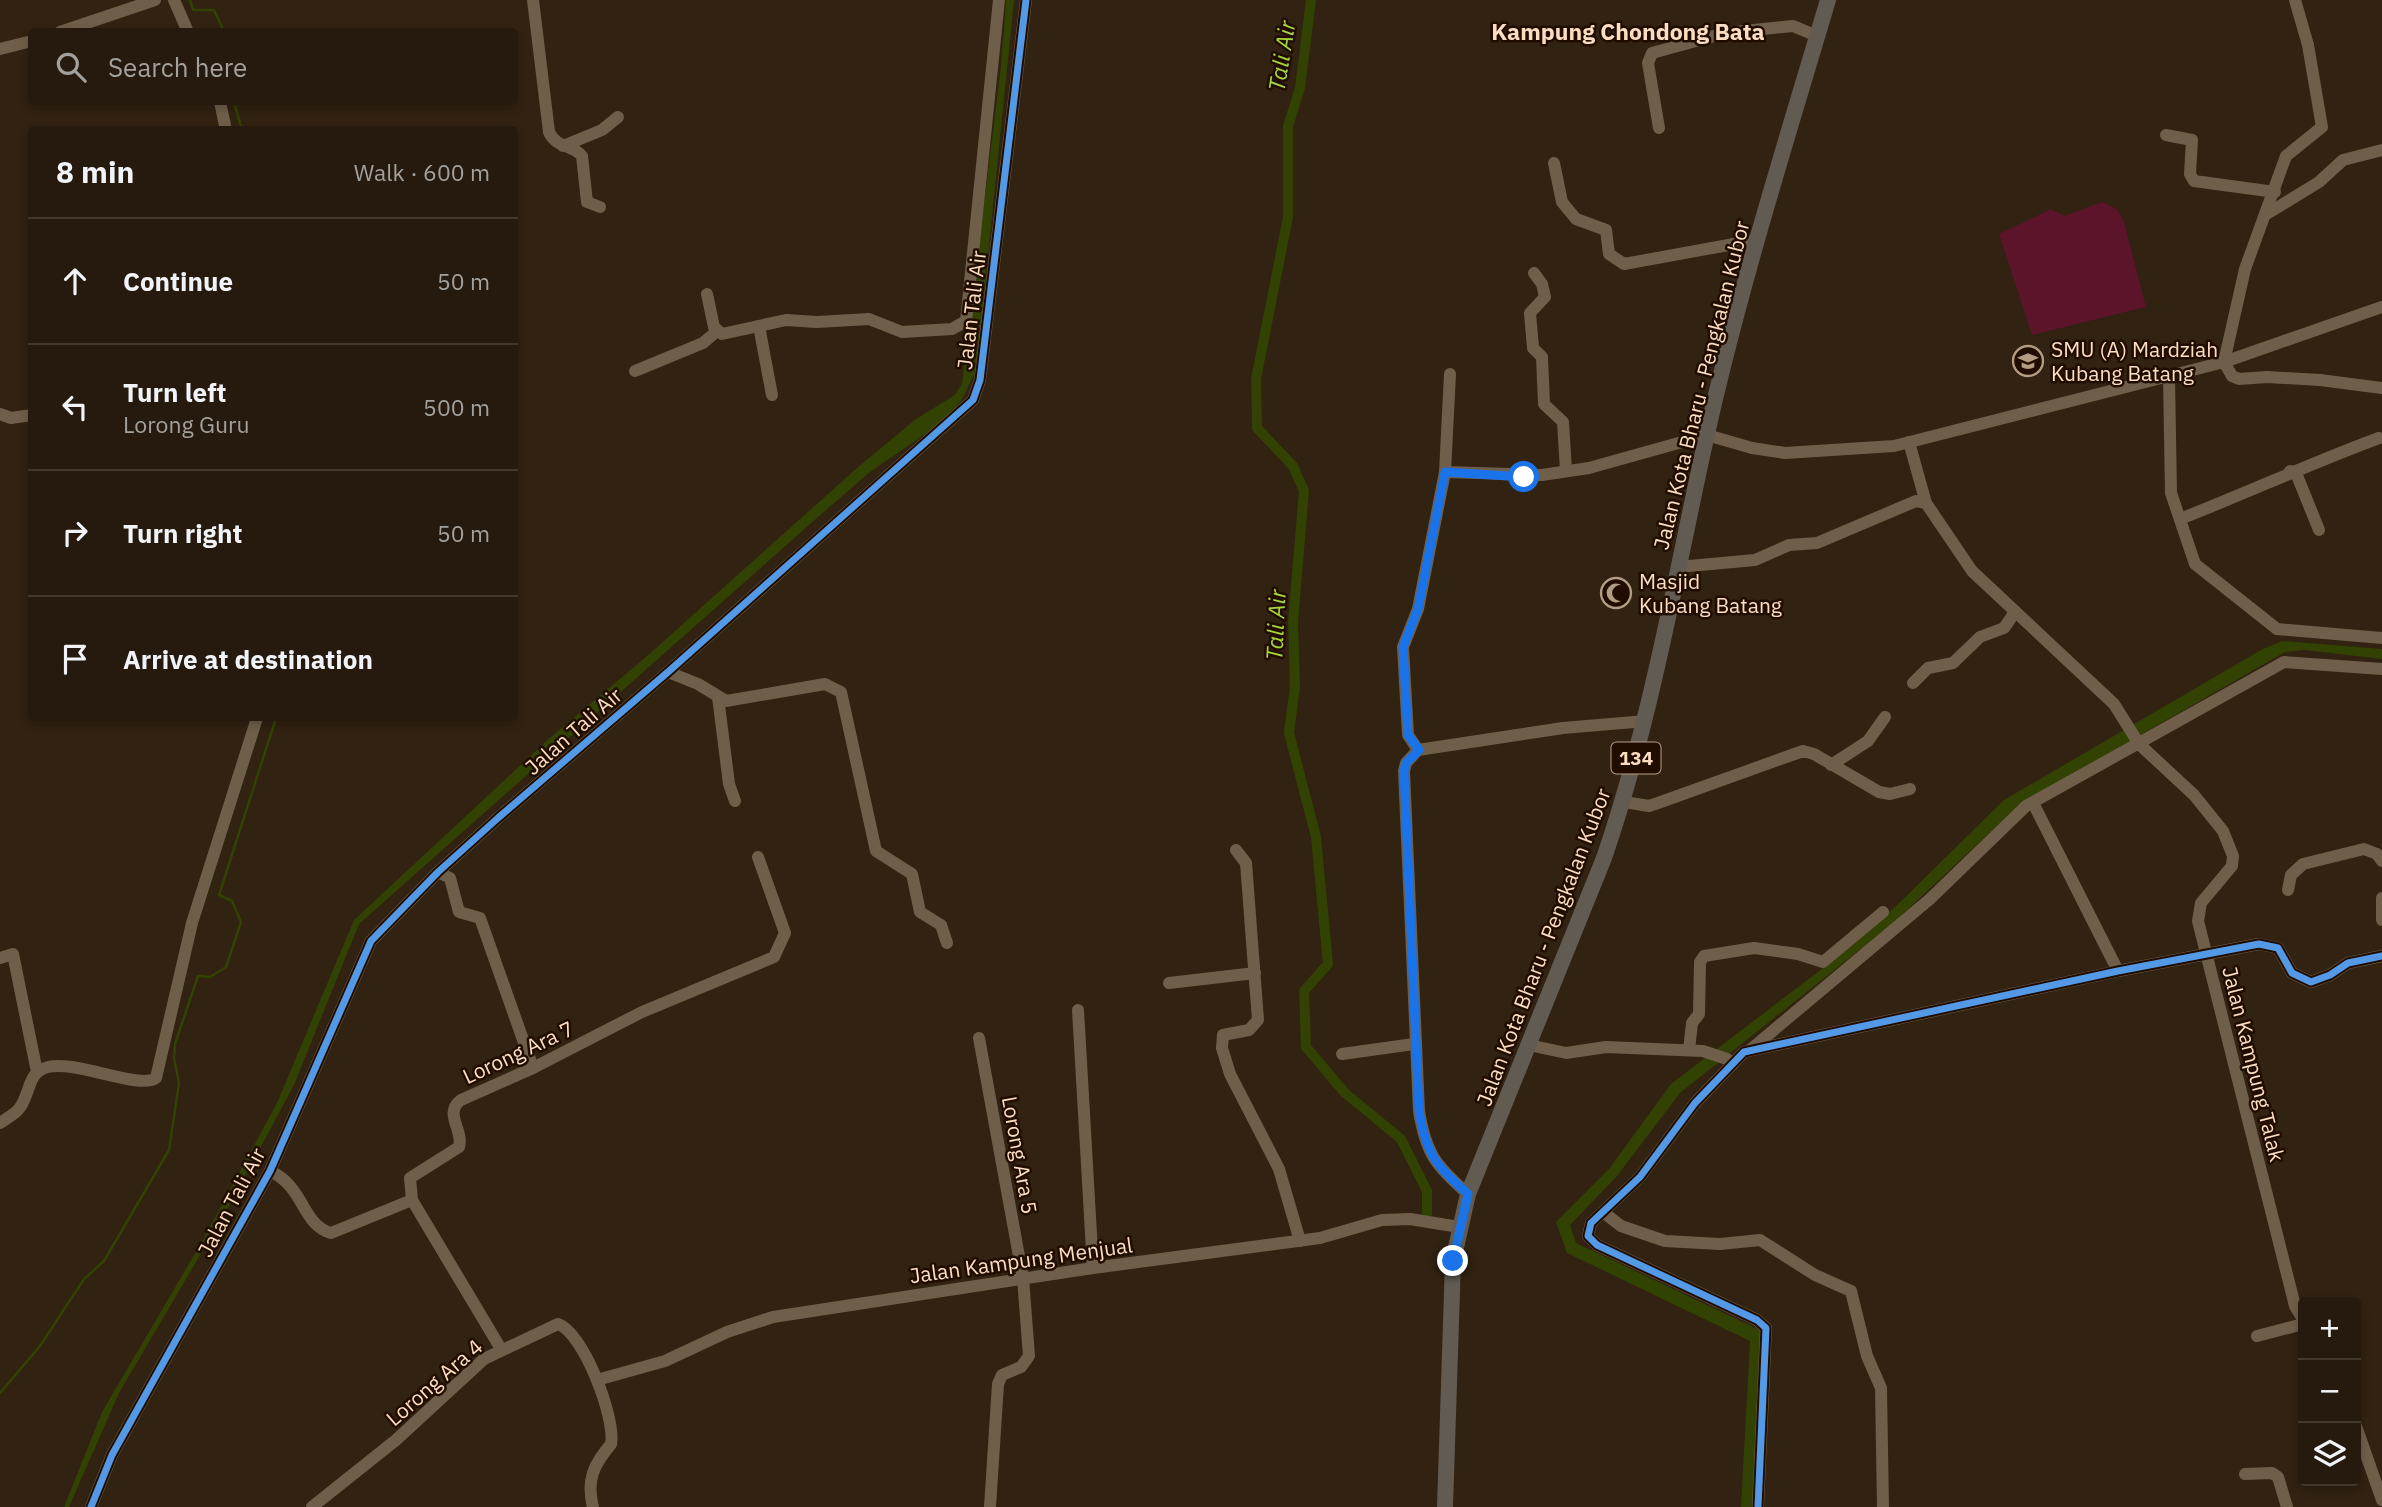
<!DOCTYPE html>
<html lang="en">
<head>
<meta charset="utf-8">
<style>
  :root { --surface:#251a0d; --page:#2d2316; --text:#f1f3f6; --muted:#a3a19d; --line:#42382e }
  body { margin:0; font-family:"IBM Plex Sans",sans-serif; background:var(--page); color:var(--text) }
  .controls { position:absolute; right:21px; bottom:21px; display:grid; overflow:hidden; border-radius:7px; box-shadow:0 4px 10px #0003 }
  .controls button { width:63px; height:63px; display:grid; place-items:center; padding:0; border:0; border-bottom:2px solid var(--line); background:var(--surface); color:var(--text); font:35px sans-serif }
  .stop { position:absolute; width:21px; height:21px; margin:-16px; border:5px solid #1a73e8; border-radius:50%; background:#fff }
  .stop.end { background:#1a73e8; border-color:#fff; box-shadow:0 2px 7px #0008 }
  .list { margin:0; padding:0; list-style:none }
  h2 { display:flex; justify-content:space-between; align-items:center; height:91px; margin:0; padding:0 28px; font-size:30px }
  h2 small { font-size:23px; font-weight:400; color:var(--muted) }
  .list li { display:grid; grid-template-columns:46px 1fr auto; gap:21px; align-items:center; box-sizing:border-box; height:126px; padding:0 28px; border-top:2px solid var(--line) }
  .list b { display:block; font-size:26px; white-space:nowrap }
  .list p { margin:0; font-size:23px; white-space:nowrap; color:var(--muted) }
  .list em { font-size:23px; font-style:normal; color:var(--muted) }
  .icon { flex:none; width:38px; height:38px; fill:none; stroke:currentColor; stroke-width:2; stroke-linecap:round; stroke-linejoin:round }
  .map { position:relative; flex:none; width:2382px; height:1507px; overflow:hidden }
  .search { position:absolute; background:var(--surface); box-shadow:0 4px 10px #0003; left:28px; top:28px; width:490px; height:77px; display:flex; align-items:center; gap:18px; box-sizing:border-box; padding:0 24px; border-radius:7px; color:var(--muted); font-size:26px }
  .panel { position:absolute; background:var(--surface); box-shadow:0 4px 10px #0003; left:28px; top:126px; width:490px; height:595px; border-radius:7px }
  .map>svg:first-child { display:block }
</style>
</head>
<body>
<div class="map">
<svg width="2382" height="1507" viewBox="0 0 2382 1507">
  <rect width="100%" height="100%" fill="#312211"/>
  <path fill="#5b142a" d="M2102 202 2117 209 2124 222 2146 307 2032 335 1999 234 2051 209 2064 216Z"/>
  <g fill="#324202">
    <path d="M1006 0H1014L980 336 974 375 961 401 938 425 870 472 818 517 359 924 294 1085 230 1204 119 1393 69 1507H64L102 1412 200 1245 277 1103 354 920 552 736 646 657 857 468 916 419 955 395 962 384 1001 66Z"/>
    <path d="M2282 641 2382 649V659L2304 650 2285 652 2020 804 1892 924 1680 1093 1617 1176 1570 1225 1576 1243 1762 1331 1753 1507H1741L1750 1341 1567 1253 1556 1222 1609 1169 1671 1084 1823 968 1894 908 2004 800 2261 650Z"/>
  </g>
  <g fill="none" stroke-linecap="round" stroke-linejoin="round">
    <g stroke="#324202" stroke-width="2.5">
      <path d="M190 0 193 10H214L222 27 220 32"/>
      <path d="M234 102 242 130"/>
      <path d="M0 1393 40 1346 84 1279 104 1261 169 1150 179 1083 174 1058 175 1044 198 976 210 977 226 967 241 922 232 901 219 895 276 718"/>
    </g>
    <path stroke="#324202" stroke-width="10" d="M1311 0 1300 88 1288 126V217L1256 379 1257 428 1293 466 1304 491 1293 622 1295 686 1289 733 1316 837 1328 964 1304 991 1306 1047 1345 1093 1401 1139 1427 1191V1213"/>
    <g stroke="#6f5e4a" stroke-width="12">
      <path d="M174 0 188 32"/>
      <path d="M533 0 549 132C556 148 572 144 582 156L587 202 600 207"/>
      <path d="M2295 0 2308 45 2322 127 2286 156 2245 269 2224 362 2232 376 2239 379 2267 377 2320 380 2382 388"/>
      <path d="M60 32 155 0"/>
      <path d="M0 49 32 41"/>
      <path d="M220 102 226 130"/>
      <path d="M1659 128 1648 63 1652 53 1725 33 1793 26 1817 36"/>
      <path d="M2166 135 2192 140 2190 174 2194 181 2275 192"/>
      <path d="M563 146 602 130 618 117"/>
      <path d="M1554 163 1562 202 1576 219 1606 230 1609 254 1624 264 1756 240"/>
      <path d="M2265 215 2319 182 2343 160 2382 150"/>
      <path d="M1534 273 1542 284 1545 297 1530 313 1533 348 1542 357 1544 404 1563 422 1566 471"/>
      <path d="M707 294 714 327 722 334 786 320 817 322 869 319 902 332 952 329 966 321 999 0"/>
      <path d="M759 326 772 395"/>
      <path d="M635 371 703 343 717 331"/>
      <path d="M2169 378 2171 493 2195 564 2277 629 2382 638"/>
      <path d="M0 414 11 418 32 415"/>
      <path d="M1909 442 1926 503 1972 571 2114 704 2139 744 2194 795 2223 831 2233 856 2232 866 2201 903 2198 921 2295 1306 2303 1319"/>
      <path d="M2290 471 2296 473 2319 530"/>
      <path d="M1445 472 1542 475 1589 468 1707 435 1752 448 1785 453 1894 446 2224 362 2382 307"/>
      <path d="M2180 519C2247 493 2311 463 2379 438"/>
      <path d="M1678 567 1755 560 1789 545 1817 543 1916 501 1926 503"/>
      <path d="M668 672 698 684 726 701 825 684 841 692 876 851 912 874 920 912 941 925 947 943"/>
      <path d="M1913 683 1928 668 1953 663 1980 637 2004 628 2015 612"/>
      <path d="M718 697 729 784 735 801"/>
      <path d="M1418 750 1406 763 1404 771 1419 1111C1426 1154 1436 1166 1468 1194"/>
      <path d="M1418 750 1408 735 1403 647 1418 609 1445 472 1450 374"/>
      <path d="M1418 750 1563 728 1646 721"/>
      <path d="M1831 765 1868 741 1885 717"/>
      <path d="M1624 802 1649 806 1658 803 1803 751 1814 754 1879 792 1890 794 1910 789"/>
      <path d="M2033 803 2118 971"/>
      <path d="M1236 850 1246 863 1258 1020 1249 1030 1223 1035 1222 1048 1230 1074 1279 1169 1300 1241"/>
      <path d="M438 872 450 878 459 912 480 918 533 1068"/>
      <path d="M2288 890 2291 875 2303 864 2364 849 2377 854 2382 861"/>
      <path d="M2382 898V920"/>
      <path d="M0 958 13 954 37 1072"/>
      <path d="M1169 983 1255 973"/>
      <path d="M1078 1010 1093 1268"/>
      <path d="M979 1038 1023 1278 1029 1356 1021 1367 1002 1375 998 1384 990 1507"/>
      <path d="M1529 1045 1566 1053 1606 1047 1703 1051 1727 1059 1732 1065"/>
      <path d="M1689 1050 1692 1023 1699 1014 1700 962 1704 956 1754 948 1798 954 1823 962 1883 912"/>
      <path d="M1750 1050 1930 899 2026 806 2284 662 2382 669"/>
      <path d="M1342 1054 1414 1044"/>
      <path d="M0 1123C6 1119 13 1115 18 1110 31 1096 26 1072 48 1067 76 1060 140 1090 156 1078L192 923 257 718"/>
      <path d="M270 1171C305 1187 301 1224 331 1233L412 1200"/>
      <path d="M1603 1212 1621 1226 1665 1241 1720 1244 1760 1240 1815 1275 1851 1291 1867 1356 1881 1388 1883 1507"/>
      <path d="M2257 1336 2303 1324"/>
      <path d="M501 1349 412 1200 410 1178 459 1147C464 1130 443 1113 461 1100L533 1068 642 1012 774 957 785 933 758 857"/>
      <path d="M597 1380 665 1361 727 1332 773 1317 1093 1268 1320 1238 1382 1220 1410 1219 1459 1227"/>
      <path d="M2356 1426 2382 1500"/>
      <path d="M2245 1474 2272 1473 2278 1477 2287 1507"/>
      <path d="M91 1507 112 1455 270 1171 371 941 438 872 498 818 668 672 973 400 980 380 1026 0"/>
      <path d="M312 1507 396 1440 484 1359 558 1324C583 1332 616 1418 611 1444 594 1464 586 1480 593 1507"/>
      <path d="M1758 1507 1766 1328 1757 1320 1597 1245 1588 1236 1591 1223 1640 1177 1695 1103 1744 1052 2118 971 2259 944 2278 948 2292 973 2311 982 2330 975 2348 963 2382 956"/>
    </g>
    <path stroke="#615b51" stroke-width="16" d="M1445 1507 1453 1261 1468 1194 1604 858C1651 721 1675 579 1706 438 1739 290 1785 145 1828 0"/>
    <g stroke="#210d00" stroke-width="11">
      <g id="cycleway">
        <path d="M91 1507 112 1455 270 1171 371 941 438 872 498 818 668 672 973 400 980 380 1026 0"/>
        <path d="M1758 1507 1766 1328 1757 1320 1597 1245 1588 1236 1591 1223 1640 1177 1695 1103 1744 1052 2118 971 2259 944 2278 948 2292 973 2311 982 2330 975 2348 963 2382 956"/>
      </g>
    </g>
    <use href="#cycleway" stroke="#5399e6" stroke-width="7"/>
  </g>
  <g fill="none" stroke-linecap="round" stroke-linejoin="round">
    <path stroke="#1a73e8" stroke-width="9" d="M1453 1261 1468 1194C1436 1166 1426 1154 1419 1111L1404 771 1406 763 1419 750 1408 735 1403 647 1418 609 1445 472 1524 477"/>
  </g>
  <defs>
    <g id="school-ring" transform="scale(1.575)"><circle r="9.5" fill="#210d00" stroke="#b49c83" stroke-width="1.5"/><path d="M0-5L7-2L0 1L-7-2ZM-4 1L0 2.5L4 1V4Q0 6-4 4Z" fill="#b49c83"/></g>
    <g id="mosque-ring" transform="scale(1.575)"><circle r="9.5" fill="#210d00" stroke="#b49c83" stroke-width="1.5"/><path d="M3.5-4.9A6 6 0 1 0 3.5 4.9A5 5 0 1 1 3.5-4.9Z" fill="#b49c83"/></g>
  </defs>
  <g fill-rule="evenodd">
    <use href="#school-ring" x="2028" y="361"/>
    <use href="#mosque-ring" x="1616" y="593"/>
  </g>
  <g text-anchor="middle" dominant-baseline="central" stroke-width="5" stroke-linejoin="round" paint-order="stroke">
    <rect fill="#210d00" stroke="#ba9f87" stroke-width="2" x="1611.5" y="742.5" width="49" height="31" rx="5"/>
    <g font-size="19" font-weight="bold" fill="#fbddc1">
      <text x="1636" y="758">134</text>
    </g>
    <g font-size="21" fill="#fbddc1" stroke="#210d00">
      <text transform="translate(971 310) rotate(-83)">Jalan Tali Air</text>
      <text transform="translate(1701 385) rotate(-76)">Jalan Kota Bharu - Pengkalan Kubor</text>
      <text transform="translate(573 731) rotate(-41)">Jalan Tali Air</text>
      <text transform="translate(1543 947) rotate(-69)">Jalan Kota Bharu - Pengkalan Kubor</text>
      <text transform="translate(518 1052) rotate(-25)">Lorong Ara 7</text>
      <text transform="translate(2254 1064) rotate(76)">Jalan Kampung Talak</text>
      <text transform="translate(1020 1155) rotate(80)">Lorong Ara 5</text>
      <text transform="translate(231 1202) rotate(-62)">Jalan Tali Air</text>
      <text transform="translate(1021 1260) rotate(-8)">Jalan Kampung Menjual</text>
      <text transform="translate(434 1382) rotate(-41)">Lorong Ara 4</text>
    </g>
    <g font-size="21" fill="#fbddc1" stroke="#210d00" text-anchor="start">
      <text x="2051" y="349">SMU (A) Mardziah<tspan x="2051" dy="24">Kubang Batang</tspan></text>
      <text x="1639" y="581">Masjid<tspan x="1639" dy="24">Kubang Batang</tspan></text>
    </g>
    <g font-size="23" font-weight="bold" fill="#fbddc1" stroke="#210d00">
      <text x="1628" y="31">Kampung Chondong Bata</text>
    </g>
    <g font-size="23" font-style="italic" fill="#a7d639" stroke="#210d00">
      <text transform="translate(1281 56) rotate(-81)">Tali Air</text>
      <text transform="translate(1275 625) rotate(-87)">Tali Air</text>
    </g>
  </g>
</svg>
<div class="controls">
<button>+</button>
<button>−</button>
<button><svg class="icon" aria-label="layers" viewBox="0 0 24 24"><path d="M12 4l9 5-9 5-9-5zM3 14l9 5 9-5"/></svg></button>
</div>
<div class="stop" style="left:1524px;top:477px"></div>
<div class="stop end" style="left:1453px;top:1261px"></div>
<div class="search"><svg class="icon" aria-label="search" viewBox="0 0 24 24"><circle cx="10" cy="10" r="6"/><path d="M15 15l6 6"/></svg>Search here</div>
<section class="panel">
<h2>8 min<small>Walk · 600 m</small></h2>
<ul class="list">
<li><svg class="icon" aria-label="ahead" viewBox="0 0 24 24"><path d="M12 20V5M6 11l6-6 6 6"/></svg><div><b>Continue</b></div><em>50 m</em></li>
<li><svg class="icon" aria-label="left" viewBox="0 0 24 24"><path d="M17 20v-9H6M10 6l-5 5 5 5"/></svg><div><b>Turn left</b><p>Lorong Guru</p></div><em>500 m</em></li>
<li><svg class="icon" aria-label="right" viewBox="0 0 24 24"><path d="M7 20v-9h11M14 6l5 5-5 5"/></svg><div><b>Turn right</b></div><em>50 m</em></li>
<li><svg class="icon" aria-label="arrive" viewBox="0 0 24 24"><path d="M6 21V4h12l-3 4 3 4H6"/></svg><div><b>Arrive at destination</b></div></li>
</ul>
</section>
</div>
</body>
</html>
